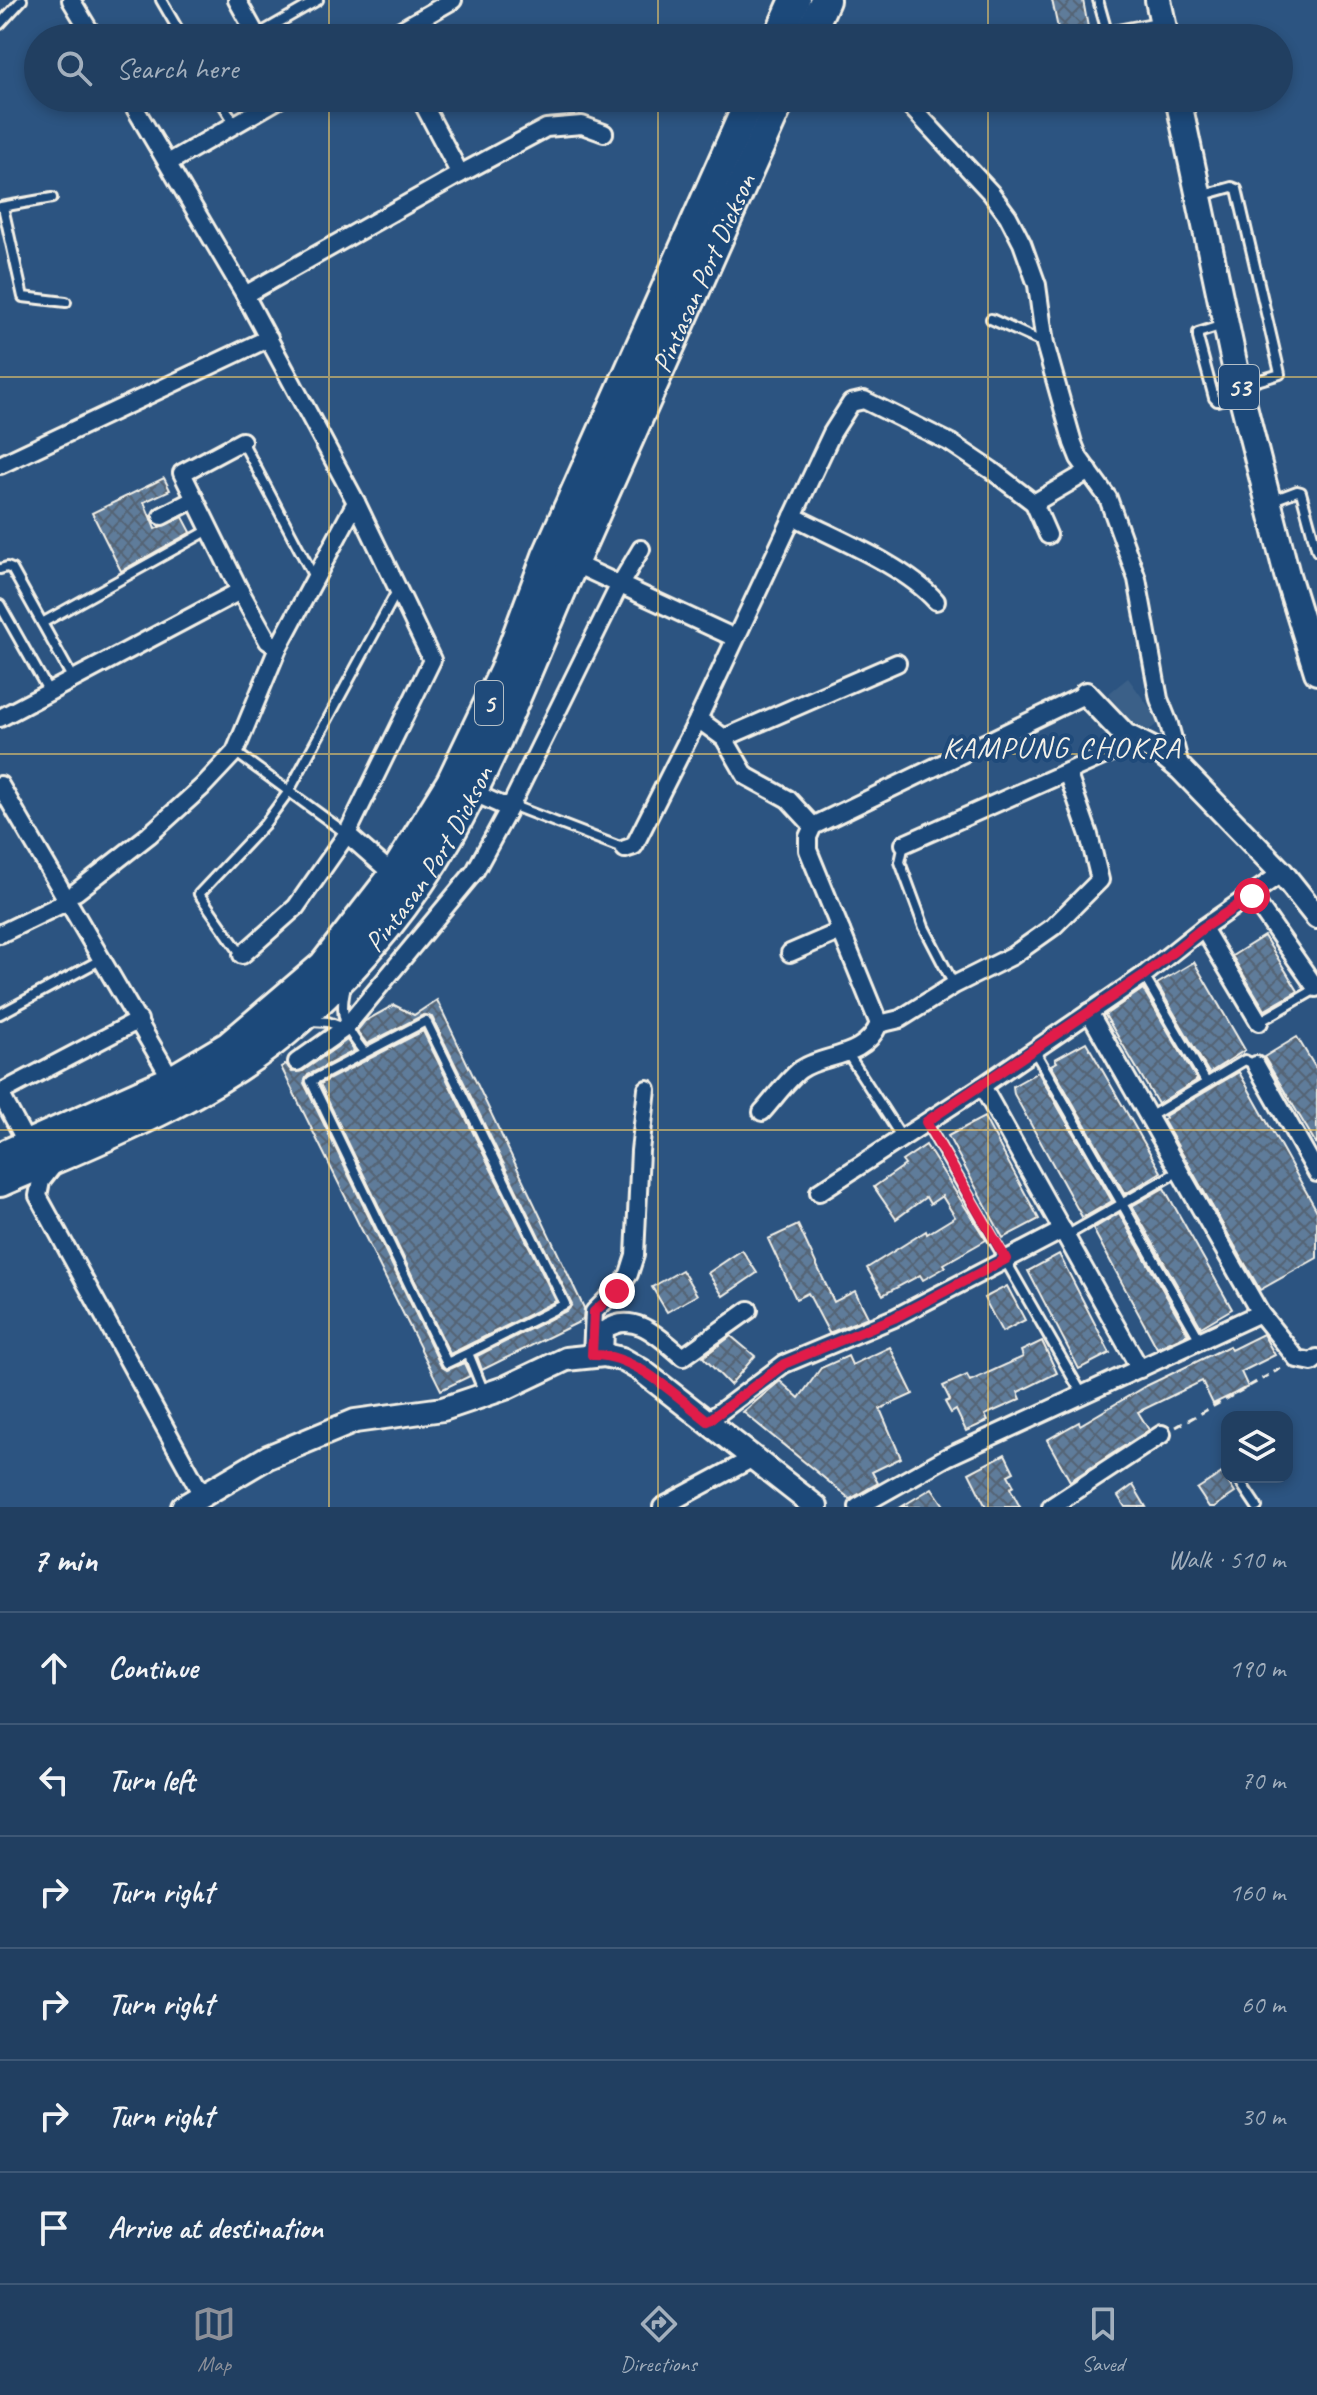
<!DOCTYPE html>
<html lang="en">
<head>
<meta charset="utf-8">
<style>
  :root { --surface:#213f61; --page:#2d4a6a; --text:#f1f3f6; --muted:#a2afbd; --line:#3e5876; --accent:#8c9099 }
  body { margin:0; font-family:Caveat,sans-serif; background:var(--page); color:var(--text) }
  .controls { position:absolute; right:24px; bottom:24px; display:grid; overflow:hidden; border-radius:16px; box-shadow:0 4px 12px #0003 }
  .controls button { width:72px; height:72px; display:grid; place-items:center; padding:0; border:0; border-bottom:2px solid var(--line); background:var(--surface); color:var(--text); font:40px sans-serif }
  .stop { position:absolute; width:24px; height:24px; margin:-18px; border:6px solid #e11d48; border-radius:50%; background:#fff }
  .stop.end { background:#e11d48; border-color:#fff; box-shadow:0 2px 8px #0008 }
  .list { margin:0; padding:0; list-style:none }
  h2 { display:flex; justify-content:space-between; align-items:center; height:104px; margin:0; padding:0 32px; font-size:34px }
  h2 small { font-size:26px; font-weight:400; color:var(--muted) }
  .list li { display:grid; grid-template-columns:52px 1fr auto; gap:24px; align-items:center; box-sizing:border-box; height:112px; padding:0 32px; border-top:2px solid var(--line) }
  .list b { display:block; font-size:30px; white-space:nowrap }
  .list em { font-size:26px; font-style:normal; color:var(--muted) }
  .icon { flex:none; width:44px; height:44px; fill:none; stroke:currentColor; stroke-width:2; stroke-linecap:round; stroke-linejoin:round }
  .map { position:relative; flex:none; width:1317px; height:1507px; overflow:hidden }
  .search { position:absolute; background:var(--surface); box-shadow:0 4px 12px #0003; left:24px; right:24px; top:24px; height:88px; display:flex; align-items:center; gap:20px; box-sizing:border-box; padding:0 28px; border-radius:44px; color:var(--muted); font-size:30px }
  .sheet { height:776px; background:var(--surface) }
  nav { display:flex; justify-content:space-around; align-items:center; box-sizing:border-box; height:112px; border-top:2px solid var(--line); background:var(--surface); font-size:22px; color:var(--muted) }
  nav a { display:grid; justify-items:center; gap:4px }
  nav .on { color:var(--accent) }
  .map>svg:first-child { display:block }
</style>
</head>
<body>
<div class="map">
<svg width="1317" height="1507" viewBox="0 0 1317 1507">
  <defs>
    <pattern id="building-cross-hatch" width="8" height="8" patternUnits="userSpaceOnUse" patternTransform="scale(2)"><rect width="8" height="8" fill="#5e7b9a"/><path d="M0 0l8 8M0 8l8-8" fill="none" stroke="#556474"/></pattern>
  </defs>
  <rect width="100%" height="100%" fill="#2c5481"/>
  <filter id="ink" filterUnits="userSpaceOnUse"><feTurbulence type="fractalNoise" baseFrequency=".0125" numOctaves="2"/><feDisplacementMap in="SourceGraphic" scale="16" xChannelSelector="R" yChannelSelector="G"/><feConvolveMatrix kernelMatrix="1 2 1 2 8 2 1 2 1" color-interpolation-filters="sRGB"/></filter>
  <g filter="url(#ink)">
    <path fill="#3b6088" d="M1128 678 1160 722 1141 736 1108 694Z"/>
    <g fill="url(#building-cross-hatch)" stroke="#f4f1e8" stroke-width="2">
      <path d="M1052 0H1083L1090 38H1060Z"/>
      <path d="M164 478 170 490 144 502 155 529 183 517 191 532 121 571 92 513Z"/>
      <path d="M1264 936 1298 991 1265 1010 1232 956Z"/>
      <path d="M1194 962 1245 1050 1209 1073 1157 984Z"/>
      <path d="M1143 989 1197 1080 1158 1104 1105 1015Z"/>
      <path d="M437 1000 584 1308 583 1320 482 1370 477 1356 568 1310 572 1304 432 1017 423 1015 367 1044 357 1031 365 1021 394 1005 414 1015Z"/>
      <path d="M423 1031 556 1301 450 1354 320 1084Z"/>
      <path d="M1297 1037 1317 1070V1145L1264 1057Z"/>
      <path d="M347 1040 354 1051 308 1075 304 1083 441 1366 447 1370 464 1363 470 1376 441 1390 281 1067 286 1064 292 1072 303 1071Z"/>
      <path d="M1086 1042 1161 1172 1125 1194 1051 1065 1057 1062 1055 1059Z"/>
      <path d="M1038 1072 1112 1201 1086 1216 1082 1217 1014 1094 1013 1086Z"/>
      <path d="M1239 1072 1317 1211V1258L1260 1290 1163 1120 1166 1118 1165 1116Z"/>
      <path d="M984 1117 1039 1219 1003 1238 948 1136Z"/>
      <path d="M926 1145 986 1240 944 1264 946 1267 923 1280 920 1275 883 1295 867 1268 926 1231 927 1234 955 1217 942 1196 930 1204 926 1197 896 1219 874 1187 905 1165 902 1161Z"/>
      <path d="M1164 1188 1232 1309 1201 1327 1132 1206Z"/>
      <path d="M1119 1213 1188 1334 1157 1348 1093 1229Z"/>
      <path d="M798 1225 834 1302 855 1291 868 1317 829 1333 808 1293 796 1299 768 1239Z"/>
      <path d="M742 1250 757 1273 723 1296 708 1273Z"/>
      <path d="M1059 1254 1110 1353 1079 1369 1028 1271Z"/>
      <path d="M682 1270 697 1295 667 1312 652 1287Z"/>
      <path d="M1007 1286 1025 1320 1002 1332 984 1298Z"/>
      <path d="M1263 1334 1275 1355 1241 1372 1248 1387 1213 1404 1202 1381 1138 1412 1149 1430 1070 1481 1047 1440 1079 1422 1080 1425 1144 1387 1229 1346 1231 1350Z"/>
      <path d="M731 1336 755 1356 730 1385 703 1357Z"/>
      <path d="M1042 1341 1057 1373 1018 1392 1021 1399 985 1415 988 1421 966 1431 956 1410 951 1413 945 1402 950 1400 943 1386 967 1375 970 1381 1023 1357 1021 1351Z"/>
      <path d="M890 1347 913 1394 880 1409 901 1458 872 1472 878 1483 850 1499 743 1412 780 1381 799 1398 821 1368 848 1356 852 1365Z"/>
      <path d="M1005 1454 1014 1472 1008 1475 1014 1486 1010 1488 1020 1507H986L969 1473Z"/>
      <path d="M1222 1473 1235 1493 1214 1507H1209L1197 1489Z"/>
      <path d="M1133 1485 1146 1507H1125L1118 1496Z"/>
      <path d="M932 1488 945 1507H901Z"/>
    </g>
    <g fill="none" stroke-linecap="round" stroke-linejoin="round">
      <g stroke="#f4f1e8" stroke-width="14">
        <g id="lane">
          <path d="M161 0 183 38"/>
          <path d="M1098 0 1107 32 1158 22"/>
          <path d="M0 24 22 0"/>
          <path d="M257 35 318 0"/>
          <path d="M219 98 235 124"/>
          <path d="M1200 196 1232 187 1237 189 1279 369 1280 374 1240 386"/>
          <path d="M1 207 52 198"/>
          <path d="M3 207 23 297 66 302"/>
          <path d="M991 319 1044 343"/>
          <path d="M1223 325 1198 333V338L1214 398 1217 401 1237 396"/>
          <path d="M242 441 315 579"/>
          <path d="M1273 500 1297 491 1301 492 1317 551"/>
          <path d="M0 569 7 567 12 569 73 679"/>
          <path d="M0 605 49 692"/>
          <path d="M42 623 209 530"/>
          <path d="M235 752 347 834"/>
          <path d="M511 805 625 849"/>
          <path d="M904 844 900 862 924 927 954 985"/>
          <path d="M241 954 199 894 264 825 289 791 397 591"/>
          <path d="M1144 976 1206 1082"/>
          <path d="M346 986C338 1017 346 1029 364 1052"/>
          <path d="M0 1014 102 959"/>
          <path d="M311 1021 328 1022 344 1028"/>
          <path d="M1259 1022 1316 989"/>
          <path d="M1034 1050 1200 1340"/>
          <path d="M848 1054 902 1138"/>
          <path d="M1149 1117 1245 1060 1255 1065"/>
          <path d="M926 1122 1082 1394"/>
          <path d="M1066 1236 1179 1171"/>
          <path d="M468 1353 565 1304 426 1021 311 1081 447 1363 468 1353 485 1395"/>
          <path d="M1237 1477 1257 1507"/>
        </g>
      </g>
      <g stroke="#f4f1e8" stroke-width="22">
        <g id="street">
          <path d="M71 0 94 38"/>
          <path d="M237 0 258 38"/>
          <path d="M387 38 453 0"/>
          <path d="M129 98 245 295 460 174 420 98"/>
          <path d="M903 98 991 193 1008 216 1022 243 1037 285 1045 344 1073 443 1079 458 1108 498 1137 579 1159 699 1169 724 1181 769"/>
          <path d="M168 163 281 98"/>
          <path d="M460 174 546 128 582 125 604 133"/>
          <path d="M242 441 182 473 240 591 268 641 278 648"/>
          <path d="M0 465 269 338"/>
          <path d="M1034 503 1089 471"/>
          <path d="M162 516 195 499"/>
          <path d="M793 516C837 539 904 565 936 601"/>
          <path d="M573 563 735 638"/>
          <path d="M0 718 240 591"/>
          <path d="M698 719 724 738 746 776 788 799 813 826"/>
          <path d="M724 738 897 663"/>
          <path d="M0 785 172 1080"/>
          <path d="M472 792 501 805H511"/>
          <path d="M347 834 397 878"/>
          <path d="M904 844 1112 752 1125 735"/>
          <path d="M625 849 634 846 698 719 832 433 851 403 864 400 951 443 991 470 1034 503 1048 535"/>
          <path d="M76 892 149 835 202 787 235 752 278 648 356 502 245 295"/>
          <path d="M1252 896 1316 988"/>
          <path d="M1203 928 1259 1022"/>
          <path d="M0 934 68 901"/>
          <path d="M790 953 841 931"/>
          <path d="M242 955 296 907 347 834 432 660 356 502"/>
          <path d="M1089 1012 1260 1313 1297 1359 1312 1362 1317 1358"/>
          <path d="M879 1024 808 850V837L813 826 1086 694"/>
          <path d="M297 1062 345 1028 475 871 511 805 619 586 641 549"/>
          <path d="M1256 1065 1317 1173"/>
          <path d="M982 1086 1140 1369"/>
          <path d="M0 1093 139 1020"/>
          <path d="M0 1093 31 1151"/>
          <path d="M762 1112C774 1099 786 1081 800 1070 824 1053 863 1060 879 1024L900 1019 954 985 1012 956 1053 927 1100 880 1089 835 1067 772"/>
          <path d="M56 1162 41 1181 38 1196 202 1495"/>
          <path d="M819 1192 982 1086 1144 975 1203 928 1282 873"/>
          <path d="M592 1355 594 1312 623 1283 629 1274 635 1255 640 1151 647 1089"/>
          <path d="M604 1355 605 1330C634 1309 661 1339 683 1357L749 1310"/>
          <path d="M708 1421 784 1364 894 1318 1063 1230"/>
          <path d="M662 1507 755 1457"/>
          <path d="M858 1507 947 1457 1260 1313"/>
          <path d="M1051 1507 1162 1434"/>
        </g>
      </g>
      <g stroke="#f4f1e8" stroke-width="28">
        <g id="secondary">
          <path d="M1086 694 1125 735 1161 753 1181 769 1282 873 1317 917"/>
          <path d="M183 1507 268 1457 355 1421 443 1409 505 1388 566 1359 604 1355 622 1359 641 1370 816 1507"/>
        </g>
      </g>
      <g stroke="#f4f1e8" stroke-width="30">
        <g id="primary">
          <path d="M1158 0 1166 38"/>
          <path d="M1178 98 1239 386 1287 575 1317 672"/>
        </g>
      </g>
      <g stroke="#f4f1e8" stroke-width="34">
        <g id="highway">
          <path d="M778 38 795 0"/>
          <path d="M808 38 825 0"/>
          <path d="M0 1157 172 1080 229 1046 323 966 393 876 451 782 504 671 547 556 751 98"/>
          <path id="s1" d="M0 1182C101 1139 217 1094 299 1020 357 967 410 904 449 836 500 745 536 646 579 550 646 399 714 249 781 98"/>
        </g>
      </g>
      <path stroke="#f4f1e8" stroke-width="3" stroke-dasharray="8 6" stroke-linecap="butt" d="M1176 1427 1285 1366"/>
      <use href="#lane" stroke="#1f4a7a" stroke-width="8"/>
      <use href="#street" stroke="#1f4a7a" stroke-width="16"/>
      <use href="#secondary" stroke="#1f4a7a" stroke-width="22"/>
      <use href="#primary" stroke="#1f4a7a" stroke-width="24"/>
      <use href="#highway" stroke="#1f4a7a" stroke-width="28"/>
    </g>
  </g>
  <g fill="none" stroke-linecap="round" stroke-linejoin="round" filter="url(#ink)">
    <path stroke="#e11d48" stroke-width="10" d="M617 1291 594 1312 592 1355C634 1353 676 1396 708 1421L784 1364 894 1318 1006 1259 926 1122 1144 975 1203 928 1252 896"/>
  </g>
  <path fill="none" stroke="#ffd166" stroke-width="2" stroke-opacity="0.55" d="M329 0V38M658 0V38M988 0V38M329 98V1507M658 98V1507M988 98V1507M0 377H1317M0 754H1317M0 1130H1317"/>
  <g text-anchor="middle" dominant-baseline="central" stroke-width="8" stroke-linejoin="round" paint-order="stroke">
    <g fill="#1f4a7a" stroke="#b4bfc7" stroke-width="2">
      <rect x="1219" y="365" width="40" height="44" rx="6"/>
      <rect x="475" y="681" width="28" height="44" rx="6"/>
    </g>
    <g font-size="26" font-weight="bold" fill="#f4f1e8">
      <text x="1239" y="387">53</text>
      <text x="489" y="703">5</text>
    </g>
    <g font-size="28" fill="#f4f1e8" stroke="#1f4a7a">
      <text stroke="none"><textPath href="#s1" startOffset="1198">Pintasan Port Dickson</textPath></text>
      <text stroke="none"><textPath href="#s1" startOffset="550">Pintasan Port Dickson</textPath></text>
    </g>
    <g font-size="30" letter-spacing="2" fill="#f4f1e8" stroke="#1f4a7a">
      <text x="1062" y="747">KAMPUNG CHOKRA</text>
    </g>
  </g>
</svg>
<div class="controls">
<button><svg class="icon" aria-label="layers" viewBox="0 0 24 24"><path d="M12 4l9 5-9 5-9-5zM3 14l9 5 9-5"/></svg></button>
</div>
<div class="stop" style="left:1252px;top:896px"></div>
<div class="stop end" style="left:617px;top:1291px"></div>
<div class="search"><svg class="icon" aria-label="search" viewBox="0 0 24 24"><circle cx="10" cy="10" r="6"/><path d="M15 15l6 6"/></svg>Search here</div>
</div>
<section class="sheet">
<h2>7 min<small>Walk · 510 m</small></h2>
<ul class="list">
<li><svg class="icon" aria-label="ahead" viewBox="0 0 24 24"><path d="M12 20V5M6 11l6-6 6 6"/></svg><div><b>Continue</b></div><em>190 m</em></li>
<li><svg class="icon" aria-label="left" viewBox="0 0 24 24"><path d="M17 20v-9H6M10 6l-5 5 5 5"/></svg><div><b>Turn left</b></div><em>70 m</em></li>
<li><svg class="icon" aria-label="right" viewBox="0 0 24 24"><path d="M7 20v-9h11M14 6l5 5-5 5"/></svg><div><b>Turn right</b></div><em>160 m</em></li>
<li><svg class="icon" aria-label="right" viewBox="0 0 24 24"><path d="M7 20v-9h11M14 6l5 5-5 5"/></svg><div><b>Turn right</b></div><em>60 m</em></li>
<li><svg class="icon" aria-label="right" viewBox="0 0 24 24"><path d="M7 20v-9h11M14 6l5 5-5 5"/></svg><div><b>Turn right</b></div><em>30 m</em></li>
<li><svg class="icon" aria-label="arrive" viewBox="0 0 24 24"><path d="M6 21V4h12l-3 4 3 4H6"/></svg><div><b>Arrive at destination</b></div></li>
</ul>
</section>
<nav>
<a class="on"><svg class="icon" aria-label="map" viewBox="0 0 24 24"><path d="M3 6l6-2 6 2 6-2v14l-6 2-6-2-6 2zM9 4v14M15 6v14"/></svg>Map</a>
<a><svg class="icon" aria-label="directions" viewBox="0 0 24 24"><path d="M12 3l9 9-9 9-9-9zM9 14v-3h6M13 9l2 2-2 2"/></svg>Directions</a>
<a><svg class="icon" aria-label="saved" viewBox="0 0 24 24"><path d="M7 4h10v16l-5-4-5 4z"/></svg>Saved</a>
</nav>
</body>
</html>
